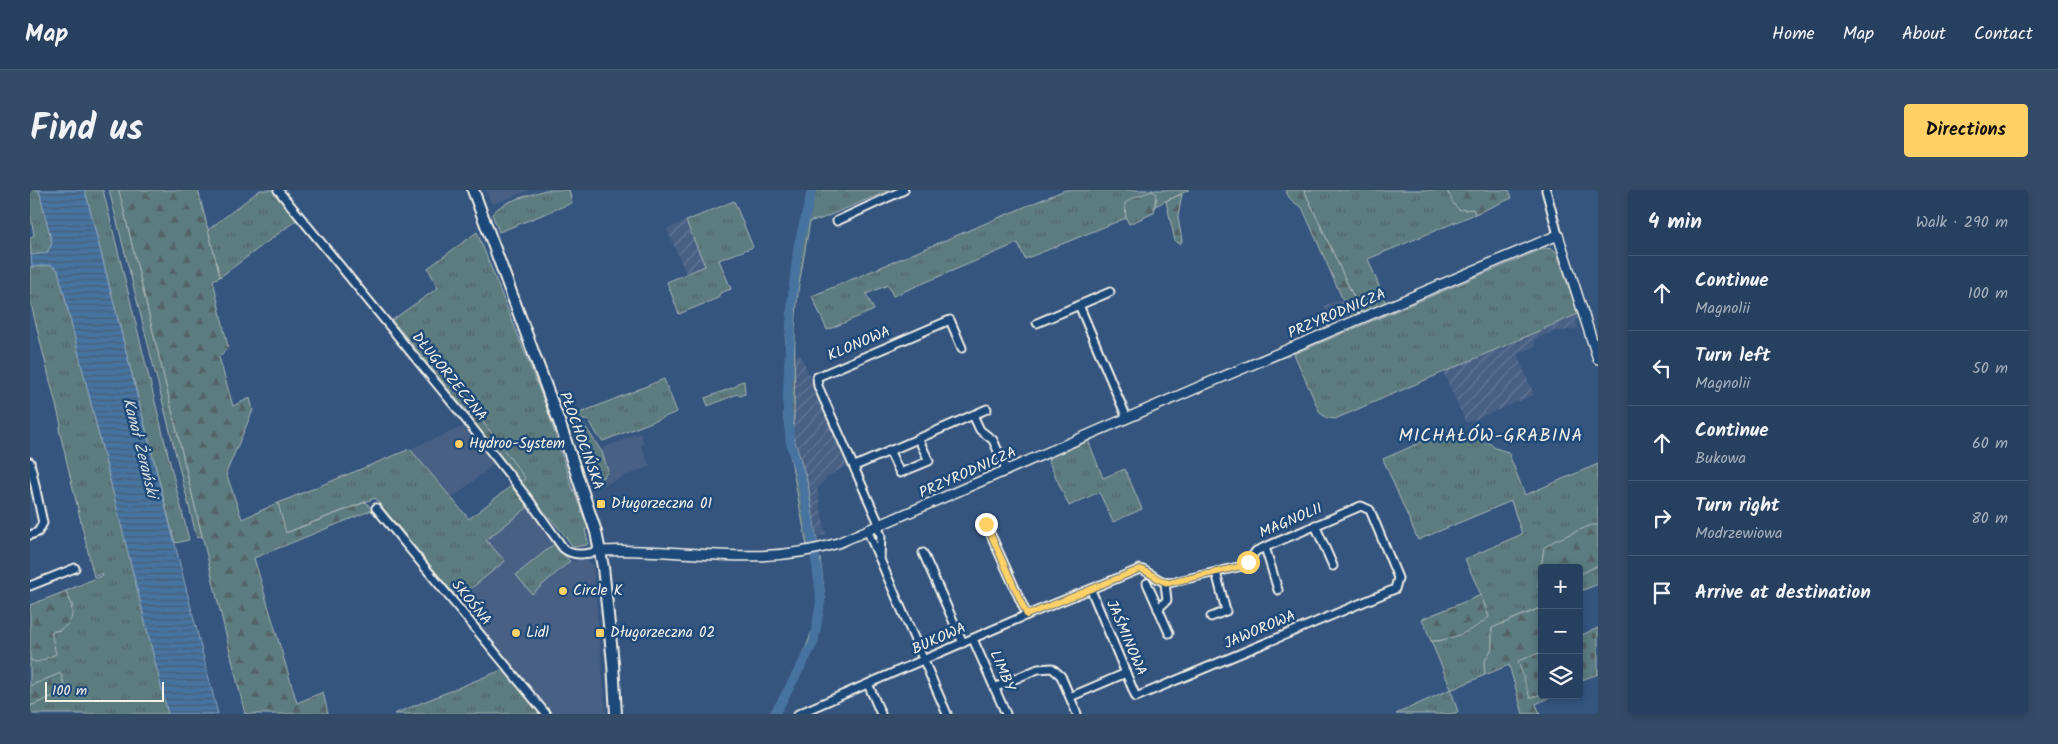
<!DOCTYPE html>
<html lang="en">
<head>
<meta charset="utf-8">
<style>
  :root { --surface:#28405f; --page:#344b68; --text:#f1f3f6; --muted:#a5afbd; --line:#445974; --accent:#ffd166 }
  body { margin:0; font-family:Kalam,sans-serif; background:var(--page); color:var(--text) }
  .controls { position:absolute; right:15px; bottom:15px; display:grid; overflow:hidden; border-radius:5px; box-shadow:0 2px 8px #0003 }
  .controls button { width:45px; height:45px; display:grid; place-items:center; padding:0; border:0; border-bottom:1px solid var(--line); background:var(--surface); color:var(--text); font:25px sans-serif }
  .scale { position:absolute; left:15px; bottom:12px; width:119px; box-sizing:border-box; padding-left:5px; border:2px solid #f4f1e8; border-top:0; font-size:14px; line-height:18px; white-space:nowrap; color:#f4f1e8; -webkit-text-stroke:4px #1f4a7a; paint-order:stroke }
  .stop { position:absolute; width:15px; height:15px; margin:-11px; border:4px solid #ffd166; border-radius:50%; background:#fff }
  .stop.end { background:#ffd166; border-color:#fff; box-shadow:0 1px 5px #0008 }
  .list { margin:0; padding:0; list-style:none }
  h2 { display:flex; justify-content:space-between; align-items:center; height:65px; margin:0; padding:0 20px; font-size:21px }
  h2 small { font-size:16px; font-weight:400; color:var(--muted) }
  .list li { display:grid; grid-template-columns:32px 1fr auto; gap:15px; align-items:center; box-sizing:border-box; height:75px; padding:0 20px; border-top:1px solid var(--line) }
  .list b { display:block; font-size:19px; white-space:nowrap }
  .list p { margin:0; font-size:16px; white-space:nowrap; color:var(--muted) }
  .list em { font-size:16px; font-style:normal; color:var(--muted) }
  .icon { flex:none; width:28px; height:28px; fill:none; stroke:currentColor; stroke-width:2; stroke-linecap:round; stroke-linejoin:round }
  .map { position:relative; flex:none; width:1568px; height:524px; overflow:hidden; border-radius:5px }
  header { display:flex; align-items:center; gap:30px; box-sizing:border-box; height:70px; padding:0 25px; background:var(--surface); border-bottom:1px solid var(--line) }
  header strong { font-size:24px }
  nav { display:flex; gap:28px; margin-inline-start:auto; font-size:18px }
  .intro { display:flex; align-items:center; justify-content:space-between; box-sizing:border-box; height:120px; padding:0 30px }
  h1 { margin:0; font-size:35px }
  .button { padding:12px 22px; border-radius:5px; background:var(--accent); color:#111; font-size:18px; font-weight:700 }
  main { display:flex; gap:30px; padding:0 30px }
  aside { flex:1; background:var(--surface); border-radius:5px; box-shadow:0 2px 8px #0003 }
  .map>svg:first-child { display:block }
</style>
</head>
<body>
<header>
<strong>Map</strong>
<nav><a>Home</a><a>Map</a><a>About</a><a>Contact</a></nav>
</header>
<div class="intro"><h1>Find us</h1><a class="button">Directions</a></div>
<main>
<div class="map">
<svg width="1568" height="524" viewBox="0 0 1568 524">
  <defs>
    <pattern id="industrial-furrows" width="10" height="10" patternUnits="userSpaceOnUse" patternTransform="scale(1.25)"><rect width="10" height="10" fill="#486085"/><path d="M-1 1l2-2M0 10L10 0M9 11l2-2" fill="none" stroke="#637796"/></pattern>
    <pattern id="grass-tufts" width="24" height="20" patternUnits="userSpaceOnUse" patternTransform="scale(1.25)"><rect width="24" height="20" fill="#5c7b80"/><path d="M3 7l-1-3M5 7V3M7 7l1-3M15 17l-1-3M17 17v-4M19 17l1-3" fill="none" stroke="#536466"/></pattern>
    <pattern id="forest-firs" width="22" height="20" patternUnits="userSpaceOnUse" patternTransform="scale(1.25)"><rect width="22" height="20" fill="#5c7b80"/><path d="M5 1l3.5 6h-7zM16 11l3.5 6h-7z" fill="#536466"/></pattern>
    <pattern id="cemetery-stones" width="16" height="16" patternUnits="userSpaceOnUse" patternTransform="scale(1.25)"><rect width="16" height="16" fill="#5c7b80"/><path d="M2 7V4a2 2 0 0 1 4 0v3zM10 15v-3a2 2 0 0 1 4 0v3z" fill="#536466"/></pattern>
    <pattern id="water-rules" width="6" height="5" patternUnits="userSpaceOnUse" patternTransform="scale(1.25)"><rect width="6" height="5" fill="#4673a1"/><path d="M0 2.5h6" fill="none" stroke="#485e74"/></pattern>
  </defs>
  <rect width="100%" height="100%" fill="#35557f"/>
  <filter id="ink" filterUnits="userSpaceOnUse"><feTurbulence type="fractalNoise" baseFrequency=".02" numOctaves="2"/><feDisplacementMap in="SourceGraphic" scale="10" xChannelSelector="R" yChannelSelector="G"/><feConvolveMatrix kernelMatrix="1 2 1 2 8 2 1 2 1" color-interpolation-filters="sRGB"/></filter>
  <g filter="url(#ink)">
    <g fill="#486085">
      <path d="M456 0H501L462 14Z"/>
      <path d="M433 237 464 274 421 309 380 259Z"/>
      <path d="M610 243 614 254 611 256 620 276 567 298 564 291 573 287 578 281 572 262 573 258Z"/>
      <path d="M498 317 524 354 487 385 502 404 540 371 555 370 563 375 576 524H522L428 409 474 372 456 350Z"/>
    </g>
    <g fill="url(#industrial-furrows)">
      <path d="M656 31 675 76 656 84 637 39Z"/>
      <path d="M1312 108 1319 124 1302 132 1294 116Z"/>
      <path d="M1548 124 1549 127 1546 130 1548 139 1522 142 1504 150 1506 156 1487 164 1504 205 1436 233 1413 182Z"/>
      <path d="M770 164 818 275 798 286 787 299 796 345 789 346 787 352 778 294 762 242 765 166Z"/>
    </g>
    <g fill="url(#grass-tufts)" stroke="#a8b6b4">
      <path d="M0 0H9L22 53 17 63 1 65 0 49 4 45 0 22Z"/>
      <path d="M55 0H73L159 350 145 353Z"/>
      <path d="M79 0H89L172 346 167 348Z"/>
      <path d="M230 0H244L268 29 190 87 178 40Z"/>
      <path d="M515 0H539L542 13 469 42 462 24C473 10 499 6 515 0Z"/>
      <path d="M778 0H860L791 29 780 31 768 101 760 100 762 86Z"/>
      <path d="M1035 0H1159L1125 16 1127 8 1095 14 1096 28 995 69 988 53 863 106 858 95 836 104 844 120 797 140 782 106Z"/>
      <path d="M1274 0H1417L1419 5 1434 20 1443 19 1445 24 1338 69 1355 111V114L1331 123Z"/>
      <path d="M704 11 723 57 689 70 701 99 690 103 688 108 649 124 637 92 675 76 656 31Z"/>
      <path d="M447 42 517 219 540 291 558 338 555 340 558 351 557 355 543 357 533 343 490 294 444 220 439 224 362 130 408 98 398 78Z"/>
      <path d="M1515 58 1523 59 1527 63 1548 124 1305 229 1297 228 1290 223 1264 164Z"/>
      <path d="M21 75 28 80 138 524H0V516L35 501 31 483 0 496V468L2 471 21 442 30 440 43 416 36 401 73 385 72 383 64 387 29 239 31 235 0 110V77Z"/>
      <path d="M634 189 647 222 573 251C565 246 565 236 557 230L541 231 540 227Z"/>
      <path d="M714 191 715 204 710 206 707 204 678 216 675 208 707 196V193Z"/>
      <path d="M764 228 762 242 778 294 787 352 786 354 777 356 756 243 754 229Z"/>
      <path d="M552 234 555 236 572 262 578 281 573 287 564 291 542 235Z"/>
      <path d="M1419 240 1429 251 1452 247 1465 258 1478 262 1495 305 1568 274V335C1555 336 1525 350 1514 358L1508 397 1512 398V417L1462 438V458L1454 473 1455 485 1421 500 1428 522 1422 524H1366L1421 499 1401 451H1410L1459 427 1451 405 1435 369 1492 344 1481 311 1388 350 1353 269Z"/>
      <path d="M1058 250 1073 288 1095 279 1112 319 1083 332 1069 302 1039 316 1018 270 1023 265Z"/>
      <path d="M380 259 439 329 481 296 498 317 456 350 475 371 428 409 345 308 255 343 248 313Z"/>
      <path d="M524 354 540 371 502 404 486 385Z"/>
      <path d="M782 367 790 368 795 408 788 448 784 460 749 524H740C762 486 789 447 787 401 787 390 783 378 782 367Z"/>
      <path d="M1568 375V394L1549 402V385Z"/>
      <path d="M474 479 510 524H364Z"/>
    </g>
    <g fill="url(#forest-firs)" stroke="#a8b6b4">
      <path d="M89 0H168L190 87 183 90 198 157 189 167 203 216 220 208 223 220 196 283 212 329 248 313 256 343 336 312 342 320 224 368 267 513 293 502 298 524H215Z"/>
      <path d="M1256 0H1274L1331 123 1323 127 1319 124 1272 17C1264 13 1258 9 1256 0Z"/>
      <path d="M1417 0H1479L1482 8 1445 24 1443 19 1429 20 1423 13Z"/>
      <path d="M1122 1 1126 3 1124 23 1099 34 1096 28 1095 13 1103 8Z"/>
      <path d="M1152 4 1148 27 1152 51 1150 54 1145 51 1136 11Z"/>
      <path d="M760 100 768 101 765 138 764 228 754 229 756 146Z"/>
      <path d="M444 220 495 288 490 294 439 226Z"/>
      <path d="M1561 335H1568V375L1549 385V378H1512V398L1508 397 1514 358 1524 351Z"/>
      <path d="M36 401C45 422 47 436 21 442L26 464 8 472 2 471 0 468V415Z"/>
      <path d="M1451 405 1459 427C1444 440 1421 451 1401 451L1392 429Z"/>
      <path d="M1511 418 1512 505H1524L1506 514 1510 524H1493L1479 475 1455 485 1454 473 1462 458V438Z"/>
      <path d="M31 483 35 501 0 516V496Z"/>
    </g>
    <g fill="url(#cemetery-stones)" stroke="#a8b6b4">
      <path d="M1568 438V484L1549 491V446Z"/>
      <path d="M1512 462V504L1500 508 1488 471Z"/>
    </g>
    <path fill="url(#water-rules)" stroke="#8ca5bd" d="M9 0H55L188 524H138L28 80 21 75 2 77 1 65 17 63 22 53Z"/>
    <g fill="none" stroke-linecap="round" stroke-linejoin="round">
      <g stroke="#4673a1" stroke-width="9">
        <path d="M782 0 768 56 762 109 757 213 760 251 773 296 783 354"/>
        <path d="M745 524 784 452 791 408 785 366"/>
      </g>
      <g stroke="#f4f1e8" stroke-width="11">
        <g id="minor">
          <path d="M248 0 433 226 499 310 533 358C544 368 558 363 570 361"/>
          <path d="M1516 0 1528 45"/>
          <path d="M807 31 874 0"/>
          <path d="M1049 115 1097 228"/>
          <path d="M1007 133 1080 102"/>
          <path d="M943 225 950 240 963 250 977 281"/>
          <path d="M859 260 870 283 899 271 888 248"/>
          <path d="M0 272 13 333 8 342 0 345"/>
          <path d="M825 276 957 219"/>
          <path d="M346 318 516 524"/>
          <path d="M956 334 997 425"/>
          <path d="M1285 335 1303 376"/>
          <path d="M850 336 788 196 787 187 920 130 932 158"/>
          <path d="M848 337 851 346 850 368"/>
          <path d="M838 342 917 524"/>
          <path d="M1235 357 1248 400"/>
          <path d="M893 363 933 453"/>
          <path d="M1117 393 1139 443"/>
          <path d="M0 396 45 378"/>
          <path d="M1128 419 1137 410 1135 393"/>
          <path d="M1181 427 1196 421 1186 382"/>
          <path d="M943 449 976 524"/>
          <path d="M838 494 851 524"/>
          <path d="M964 498 1008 479 1022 478 1031 486 1047 524"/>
          <path d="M1040 507 1096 483"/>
          <path d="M768 524 997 425 1110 379C1121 382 1128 392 1139 393L1212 376 1218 372 1226 361 1331 316 1340 320 1368 388 1365 399 1106 507 1061 400"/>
        </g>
      </g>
      <g stroke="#f4f1e8" stroke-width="12">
        <path id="tertiary" d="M570 361C652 357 728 379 808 353L1176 194 1528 45 1568 169"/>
      </g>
      <g stroke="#f4f1e8" stroke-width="14">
        <path id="secondary" d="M443 0 531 237 566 342 573 377 583 473 586 524"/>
      </g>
      <use href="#minor" stroke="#1f4a7a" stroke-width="7"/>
      <use href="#tertiary" stroke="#1f4a7a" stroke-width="9"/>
      <use href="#secondary" stroke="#1f4a7a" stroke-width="10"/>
    </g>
  </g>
  <g fill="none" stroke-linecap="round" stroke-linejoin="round" filter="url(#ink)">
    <path stroke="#ffd166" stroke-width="6" d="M956 334 997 425 1110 379C1121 382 1129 392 1139 393L1212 376 1218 372"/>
  </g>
  <g fill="#ffd166" stroke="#1f4a7a" stroke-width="2">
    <circle cx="429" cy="254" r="5"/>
    <rect x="566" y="309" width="10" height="10" rx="2.5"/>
    <circle cx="533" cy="401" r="5"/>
    <circle cx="486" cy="443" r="5"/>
    <rect x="565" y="438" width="10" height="10" rx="2.5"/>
  </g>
  <g text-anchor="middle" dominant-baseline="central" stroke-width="5" stroke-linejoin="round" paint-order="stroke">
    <g font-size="15" fill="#f4f1e8" stroke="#1f4a7a">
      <text transform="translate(1307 124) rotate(-23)">PRZYRODNICZA</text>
      <text transform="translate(829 154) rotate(-23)">KLONOWA</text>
      <text transform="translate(419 187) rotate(51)">DŁUGORZECZNA</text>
      <text transform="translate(551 251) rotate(70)">PŁOCHOCIŃSKA</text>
      <text transform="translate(938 283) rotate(-24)">PRZYRODNICZA</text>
      <text transform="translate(1261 331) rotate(-23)">MAGNOLII</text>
      <text transform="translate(441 413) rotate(51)">SKOŚNA</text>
      <text transform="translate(1230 440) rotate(-23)">JAWOROWA</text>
      <text transform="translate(1096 448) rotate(67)">JAŚMINOWA</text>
      <text transform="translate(909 449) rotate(-24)">BUKOWA</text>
      <text transform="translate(972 481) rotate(67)">LIMBY</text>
    </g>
    <g font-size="15" fill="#f4f1e8" stroke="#1f4a7a" text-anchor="start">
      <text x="439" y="254">Hydroo-System</text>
      <text x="581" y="314">Długorzeczna 01</text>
      <text x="543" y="401">Circle K</text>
      <text x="496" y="443">Lidl</text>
      <text x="580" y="443">Długorzeczna 02</text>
    </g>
    <g font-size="16" font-style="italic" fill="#dadedd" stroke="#1f4a7a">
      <text transform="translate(110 258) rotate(76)">Kanał Żerański</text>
    </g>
    <g font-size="18" letter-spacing="1" fill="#f4f1e8" stroke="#1f4a7a">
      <text x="1461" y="246">MICHAŁÓW-GRABINA</text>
    </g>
  </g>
</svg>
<div class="controls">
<button>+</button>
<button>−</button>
<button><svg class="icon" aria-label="layers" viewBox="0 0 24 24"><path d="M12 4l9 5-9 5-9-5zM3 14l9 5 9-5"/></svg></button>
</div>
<div class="scale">100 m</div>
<div class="stop" style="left:1218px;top:372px"></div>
<div class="stop end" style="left:956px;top:334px"></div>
</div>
<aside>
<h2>4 min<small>Walk · 290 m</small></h2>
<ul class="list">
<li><svg class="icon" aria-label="ahead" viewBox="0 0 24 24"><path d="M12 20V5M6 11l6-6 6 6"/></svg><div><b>Continue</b><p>Magnolii</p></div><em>100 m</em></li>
<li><svg class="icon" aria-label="left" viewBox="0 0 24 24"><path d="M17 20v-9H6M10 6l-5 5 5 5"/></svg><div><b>Turn left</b><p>Magnolii</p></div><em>50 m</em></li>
<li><svg class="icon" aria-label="ahead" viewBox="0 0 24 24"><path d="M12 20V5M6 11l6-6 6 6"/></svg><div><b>Continue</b><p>Bukowa</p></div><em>60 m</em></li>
<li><svg class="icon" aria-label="right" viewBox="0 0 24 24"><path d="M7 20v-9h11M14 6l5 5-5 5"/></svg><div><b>Turn right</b><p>Modrzewiowa</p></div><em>80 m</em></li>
<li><svg class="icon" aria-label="arrive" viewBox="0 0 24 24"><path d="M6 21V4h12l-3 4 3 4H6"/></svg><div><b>Arrive at destination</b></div></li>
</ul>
</aside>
</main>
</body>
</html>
